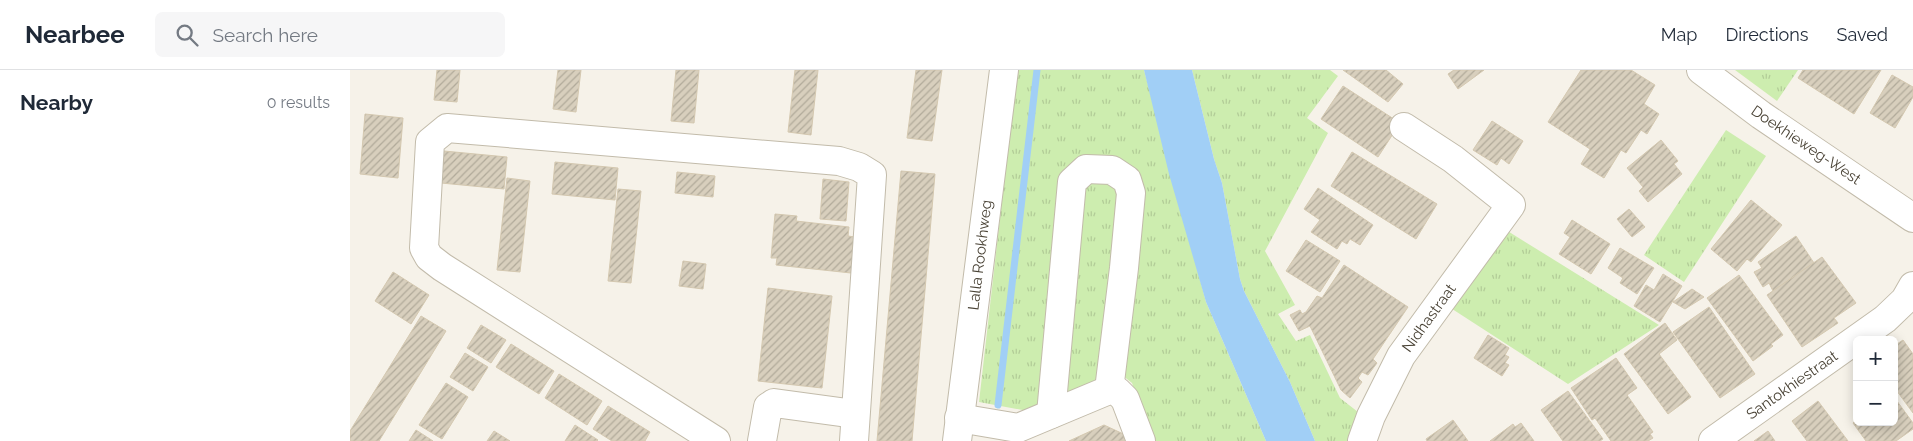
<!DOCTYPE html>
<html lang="en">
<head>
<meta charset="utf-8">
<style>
  :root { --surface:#fff; --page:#f6f6f7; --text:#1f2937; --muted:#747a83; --line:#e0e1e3 }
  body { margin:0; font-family:Raleway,sans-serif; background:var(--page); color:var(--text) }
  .controls { position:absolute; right:15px; bottom:15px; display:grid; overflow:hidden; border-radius:8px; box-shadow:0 2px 12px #0003 }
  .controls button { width:45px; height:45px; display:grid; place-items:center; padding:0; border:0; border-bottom:1px solid var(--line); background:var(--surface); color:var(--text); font:25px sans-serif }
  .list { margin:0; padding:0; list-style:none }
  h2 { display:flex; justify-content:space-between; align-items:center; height:65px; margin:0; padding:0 20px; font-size:21px }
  h2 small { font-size:16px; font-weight:400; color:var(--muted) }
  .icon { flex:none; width:28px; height:28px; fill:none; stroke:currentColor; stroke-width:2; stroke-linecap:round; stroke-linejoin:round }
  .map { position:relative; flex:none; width:1563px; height:371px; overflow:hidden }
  header { display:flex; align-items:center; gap:30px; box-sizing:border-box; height:70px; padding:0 25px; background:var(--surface); border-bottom:1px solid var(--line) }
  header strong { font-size:24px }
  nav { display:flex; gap:28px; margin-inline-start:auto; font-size:18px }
  .search { width:350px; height:45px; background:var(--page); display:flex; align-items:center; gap:12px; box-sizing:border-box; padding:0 18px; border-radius:8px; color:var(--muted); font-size:19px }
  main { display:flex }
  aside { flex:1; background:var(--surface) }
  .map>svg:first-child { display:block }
</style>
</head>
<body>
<header>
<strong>Nearbee</strong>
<div class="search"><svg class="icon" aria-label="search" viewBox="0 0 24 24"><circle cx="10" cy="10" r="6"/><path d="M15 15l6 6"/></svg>Search here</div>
<nav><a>Map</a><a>Directions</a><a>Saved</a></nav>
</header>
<main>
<aside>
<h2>Nearby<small>0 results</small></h2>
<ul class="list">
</ul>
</aside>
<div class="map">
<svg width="1563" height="371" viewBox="0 0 1563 371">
  <defs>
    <pattern id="grass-tufts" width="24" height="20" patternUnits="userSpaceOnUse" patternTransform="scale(1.25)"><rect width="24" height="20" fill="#cdedaf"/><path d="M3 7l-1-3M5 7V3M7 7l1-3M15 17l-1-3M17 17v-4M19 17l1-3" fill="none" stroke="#b2cc97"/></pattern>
    <pattern id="building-hatch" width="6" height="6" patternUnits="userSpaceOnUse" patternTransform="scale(1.25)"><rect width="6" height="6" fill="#d8cfbd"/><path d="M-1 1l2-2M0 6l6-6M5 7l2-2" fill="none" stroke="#b1aa9a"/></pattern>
  </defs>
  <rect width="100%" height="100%" fill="#f6f2e9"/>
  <g fill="url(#grass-tufts)">
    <path d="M668 0H794L856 232 916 371H804L782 313 772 305 760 304 678 341 629 332 665 16Z"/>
    <path d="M842 0H980L988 6 957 48 978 63 915 181 945 235 928 244 946 271 960 265 990 328 1008 342 1002 371H965L940 312 894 221 890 209 872 113 864 89Z"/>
    <path d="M1385 0H1448L1427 31Z"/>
    <path d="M1376 60 1416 86 1334 212 1294 185Z"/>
    <path d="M1156 160 1309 255 1218 314 1096 235Z"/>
  </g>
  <path fill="#a1cff6" d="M794 0H842L864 89 872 113 890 209 894 221 940 312 965 371H916L856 232 819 104Z"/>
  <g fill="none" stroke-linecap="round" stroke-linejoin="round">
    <path stroke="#a1cff6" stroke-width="7" d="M648 335 687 0"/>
  </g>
  <g fill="url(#building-hatch)" stroke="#d4c8b0">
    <path d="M87 0H110L107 32 84 30Z"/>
    <path d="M208 0H231L226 42 203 39Z"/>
    <path d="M326 0H349L344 53 321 51Z"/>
    <path d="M445 0H468L461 65 438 62Z"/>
    <path d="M566 0H592L582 71 557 68Z"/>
    <path d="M993 0H1036L1053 14 1038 32Z"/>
    <path d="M1104 0H1134L1108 19 1098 4Z"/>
    <path d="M1231 0H1281L1305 15 1294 34 1309 44 1297 64 1291 60 1276 83 1271 80 1254 108 1231 94 1240 79 1198 52Z"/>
    <path d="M1453 0H1531L1504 44 1448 8Z"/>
    <path d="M1542 5 1563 17V27L1545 58 1520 43Z"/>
    <path d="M993 16 1050 53 1028 87 971 49Z"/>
    <path d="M15 44 53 48 48 108 10 104Z"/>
    <path d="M1142 51 1173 71 1159 94 1151 88 1147 95 1123 80Z"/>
    <path d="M1311 70 1328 91 1324 94 1332 104 1298 132 1289 121 1293 117 1277 98Z"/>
    <path d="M94 81 157 87 154 119 91 113Z"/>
    <path d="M1002 82 1087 134 1066 169 981 116Z"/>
    <path d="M205 92 268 98 265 130 202 124Z"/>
    <path d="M551 101 585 104 562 371H527Z"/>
    <path d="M327 102 365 106 363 127 325 123Z"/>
    <path d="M157 108 180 111 170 202 147 200Z"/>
    <path d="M473 109 499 112 496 151 470 149Z"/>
    <path d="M968 118 1023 155 1010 175 1000 169 997 174 992 171 987 179 961 162 970 150 954 139Z"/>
    <path d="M268 119 291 121 281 213 258 211Z"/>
    <path d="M1401 130 1432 155 1401 192 1397 189 1387 201 1361 179Z"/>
    <path d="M1279 139 1295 157 1282 167 1267 149Z"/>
    <path d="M425 144 447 146 446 151 499 157 498 166 505 167 501 203 426 195 427 188H421Z"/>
    <path d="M1222 150 1260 174 1241 204 1209 184 1220 167 1214 163Z"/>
    <path d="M1446 166 1464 193 1423 221 1419 213 1413 217 1404 202 1412 198 1408 192Z"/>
    <path d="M956 170 990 191 970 222 936 201Z"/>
    <path d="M1270 178 1304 198 1287 224 1270 213 1273 208 1258 198Z"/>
    <path d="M1472 187 1506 233 1484 248 1488 253 1452 277 1417 225Z"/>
    <path d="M333 191 356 194 353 219 329 216Z"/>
    <path d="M994 195 1058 237 1023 289 1027 293 1018 305 1012 302 1008 308 1012 312 1000 328 991 320 960 256 949 261 940 245 950 240 952 244 956 242 967 226 972 228Z"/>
    <path d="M43 202 79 225 61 254 25 231Z"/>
    <path d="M1313 204 1332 216 1310 252 1284 236 1296 215 1304 220Z"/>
    <path d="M1389 205 1433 265 1421 274 1423 276 1403 291 1357 228Z"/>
    <path d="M418 218 482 226 472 318 408 311Z"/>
    <path d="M1342 219 1354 227 1335 239 1323 232Z"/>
    <path d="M1359 237 1405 304 1370 328 1323 262Z"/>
    <path d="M71 246 96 261 29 371H0V361Z"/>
    <path d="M1315 253 1327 270 1309 284 1341 327 1318 344 1274 284Z"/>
    <path d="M131 255 156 270 141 293 117 278Z"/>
    <path d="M1138 265 1159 278 1155 285 1159 287 1155 293 1159 295 1152 306 1124 288Z"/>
    <path d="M1553 270 1563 284V343L1544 317V276Z"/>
    <path d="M161 274 204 301 189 324 146 297Z"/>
    <path d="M115 283 138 297 123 321 100 307Z"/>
    <path d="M1266 288 1287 318 1277 325 1303 362 1300 364 1303 368 1298 371H1261L1245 348 1242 350 1221 318Z"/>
    <path d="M209 304 252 331 237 355 195 328Z"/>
    <path d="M96 313 118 327 92 369 69 355Z"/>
    <path d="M1218 321 1253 369 1250 371H1213L1191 340Z"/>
    <path d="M1544 327 1563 353V359L1546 371H1516L1503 353 1507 350V352H1544Z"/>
    <path d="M1468 331 1498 371H1457L1442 351Z"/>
    <path d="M258 336 300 362 295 371H262L243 359Z"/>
    <path d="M1103 350 1118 371H1077L1076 369Z"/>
    <path d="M1171 353 1184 371H1140L1163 354 1165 357Z"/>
    <path d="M225 355 248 370 247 371H215Z"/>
    <path d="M754 355 782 368 783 371H719Z"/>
    <path d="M66 360 83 371H59Z"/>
    <path d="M144 361 160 371H137Z"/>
    <path d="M1418 361 1425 371H1404Z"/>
  </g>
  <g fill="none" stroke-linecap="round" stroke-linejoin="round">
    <g stroke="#c2bbaa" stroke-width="30">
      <g id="minor">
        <path d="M1351 0 1411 45 1563 148"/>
        <path d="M701 344 722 112 736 99 762 100 777 110 781 123 774 198 759 320"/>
        <path d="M609 348 668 358 759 320 767 321 775 329 791 371"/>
        <path d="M366 371 92 197 79 187 74 178 80 72 97 58 489 91 509 97 522 105 504 371"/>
        <path d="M412 371 418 337 424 333 505 344"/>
        <path d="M607 371 654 0"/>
        <path d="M1012 371 1021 346 1051 286 1161 135 1103 89 1054 57"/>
        <path d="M1363 371 1535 249 1555 230 1563 216"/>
      </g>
    </g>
    <use href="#minor" stroke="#fff" stroke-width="28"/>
  </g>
  <g text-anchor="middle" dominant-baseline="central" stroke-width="4.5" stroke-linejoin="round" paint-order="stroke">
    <g font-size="15" fill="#4a4336" stroke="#fff">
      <text transform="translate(1456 75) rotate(34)">Doekhieweg-West</text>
      <text transform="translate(630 185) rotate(-83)">Lalla Rookhweg</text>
      <text transform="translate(1079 248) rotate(-54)">Nidhastraat</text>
      <text transform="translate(1442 315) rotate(-35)">Santokhiestraat</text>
    </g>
  </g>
</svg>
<div class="controls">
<button>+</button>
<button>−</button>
</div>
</div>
</main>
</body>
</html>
